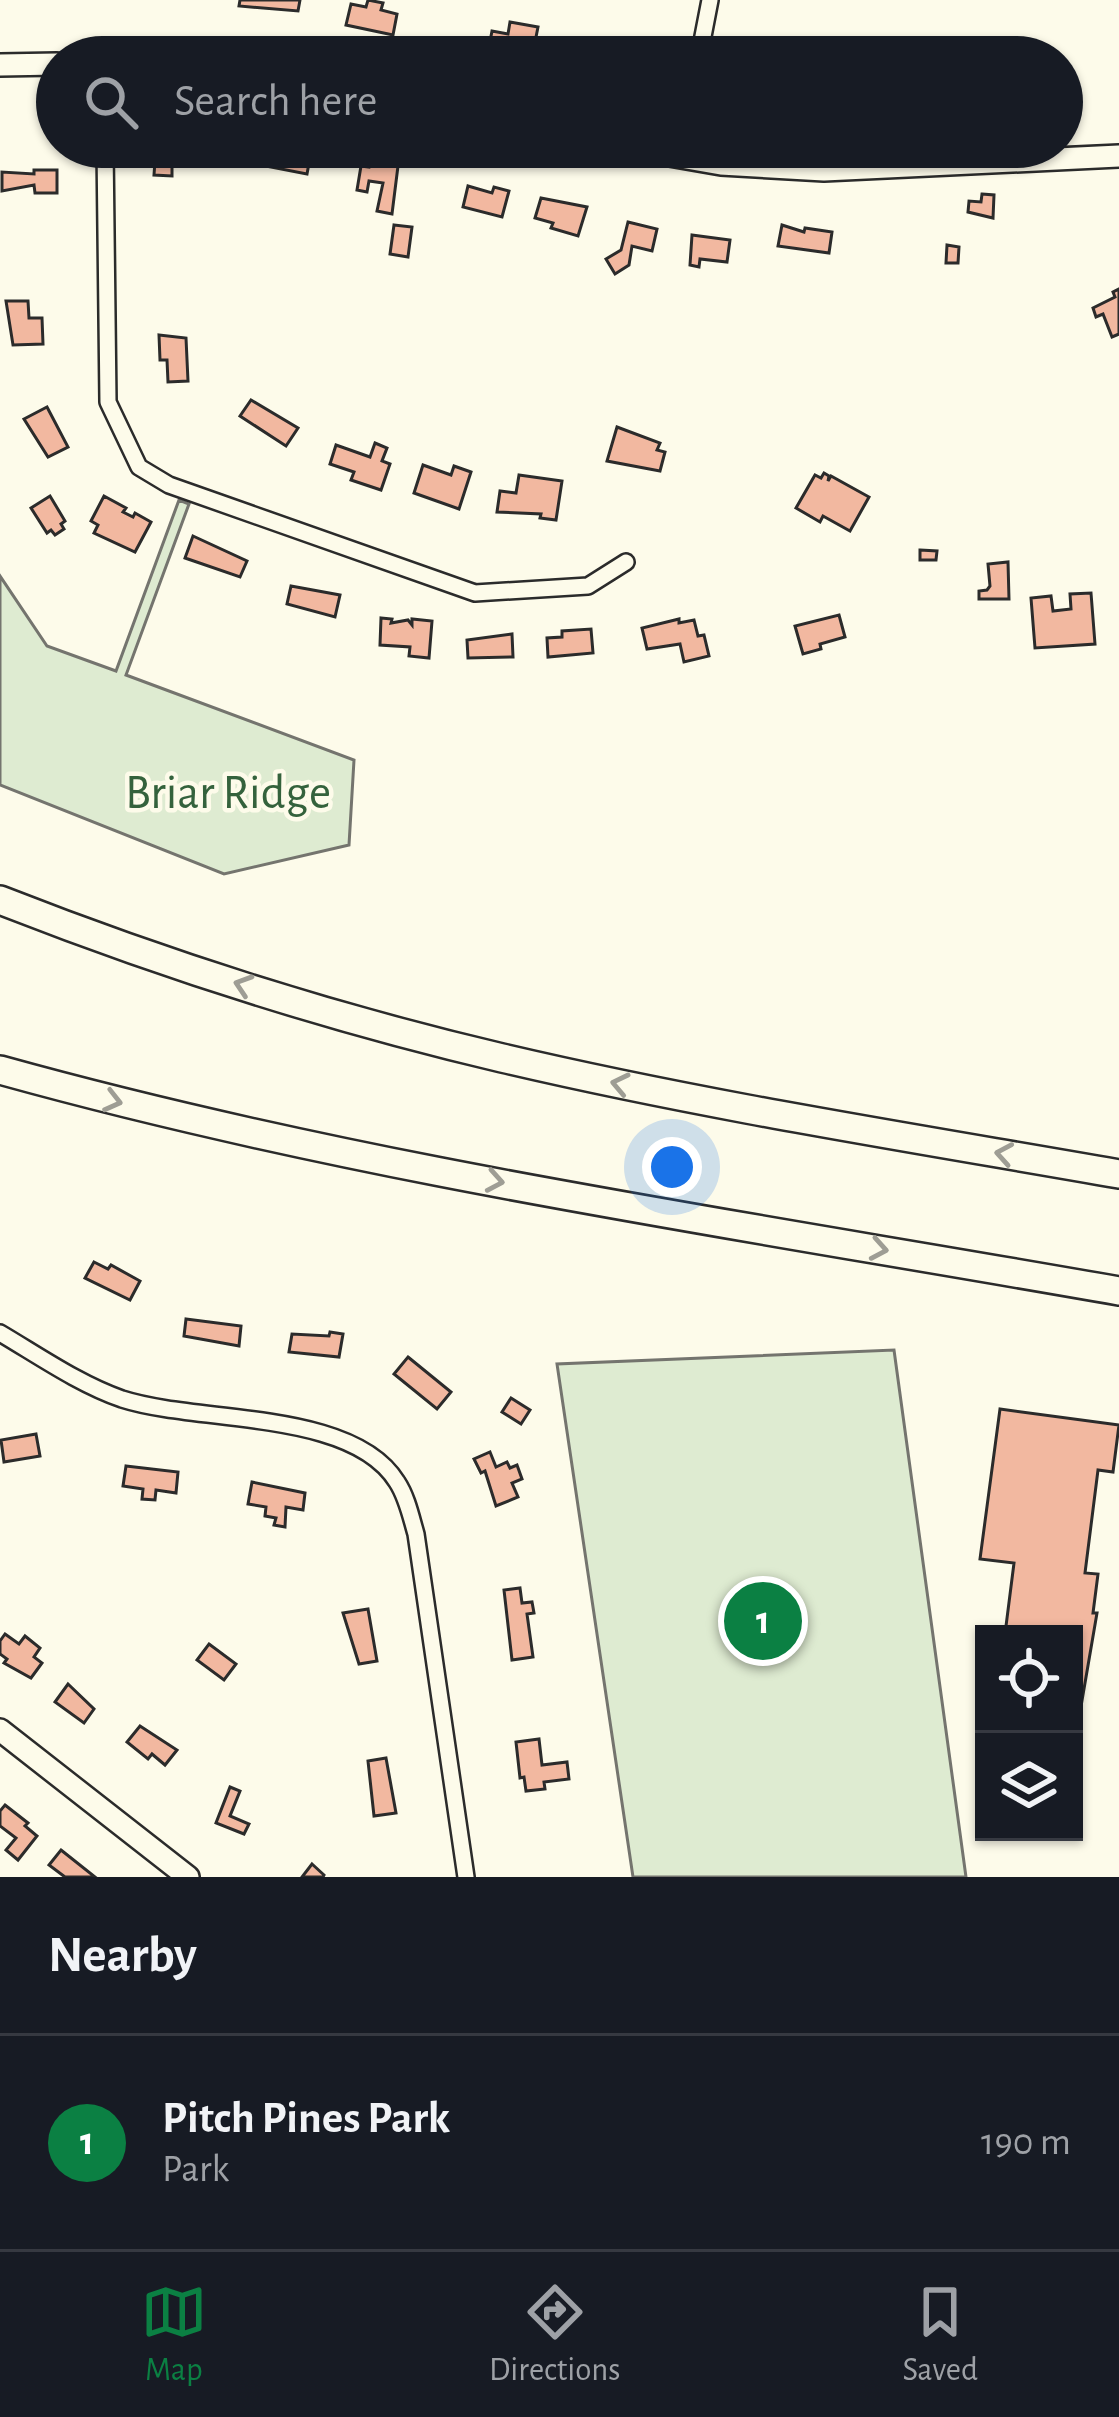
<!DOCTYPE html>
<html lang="en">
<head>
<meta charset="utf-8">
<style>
  :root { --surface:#171b24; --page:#20242c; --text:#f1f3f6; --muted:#9ea1a6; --line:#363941; --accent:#0b8043 }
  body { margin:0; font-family:"Alegreya Sans",sans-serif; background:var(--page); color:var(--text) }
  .controls { position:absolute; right:36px; bottom:36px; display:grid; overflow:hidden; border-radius:0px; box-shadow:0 3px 9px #0004 }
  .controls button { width:108px; height:108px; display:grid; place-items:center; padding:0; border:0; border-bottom:3px solid var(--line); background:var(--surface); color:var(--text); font:60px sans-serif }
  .you { position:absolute; left:672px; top:1167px; width:42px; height:42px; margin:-30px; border:9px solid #fff; border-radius:50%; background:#1a73e8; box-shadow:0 0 0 18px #1a73e833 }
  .badge { display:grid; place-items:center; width:78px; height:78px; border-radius:50%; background:var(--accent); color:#fff; font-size:39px; font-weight:700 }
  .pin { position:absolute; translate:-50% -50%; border:6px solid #fff; box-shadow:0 3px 12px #0006 }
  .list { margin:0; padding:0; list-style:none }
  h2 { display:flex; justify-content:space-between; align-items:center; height:156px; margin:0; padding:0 48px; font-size:51px }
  h2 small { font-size:39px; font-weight:400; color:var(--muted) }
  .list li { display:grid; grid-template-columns:78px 1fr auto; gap:36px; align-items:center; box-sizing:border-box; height:216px; padding:0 48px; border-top:3px solid var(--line) }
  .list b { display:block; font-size:45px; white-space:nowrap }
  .list p { margin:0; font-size:39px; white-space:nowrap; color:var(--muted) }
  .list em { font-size:39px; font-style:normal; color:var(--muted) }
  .icon { flex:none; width:66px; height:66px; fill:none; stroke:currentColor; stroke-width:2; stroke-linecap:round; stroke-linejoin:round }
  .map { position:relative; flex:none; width:1119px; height:1877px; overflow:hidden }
  .search { position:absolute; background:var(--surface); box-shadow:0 3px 9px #0004; left:36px; right:36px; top:36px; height:132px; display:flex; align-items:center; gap:30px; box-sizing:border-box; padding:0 42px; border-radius:66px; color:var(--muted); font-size:45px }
  .sheet { height:372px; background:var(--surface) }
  nav { display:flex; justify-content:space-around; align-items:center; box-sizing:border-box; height:168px; border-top:3px solid var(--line); background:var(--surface); font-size:33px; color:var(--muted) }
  nav a { display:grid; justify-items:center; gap:6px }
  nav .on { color:var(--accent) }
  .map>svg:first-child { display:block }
</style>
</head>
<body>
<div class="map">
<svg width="1119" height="1877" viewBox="0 0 1119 1877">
  <rect width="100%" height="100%" fill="#fdfbea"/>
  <g fill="#deebd1" stroke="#74746e" stroke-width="3">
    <path d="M179 500 189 504 126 675 354 760 349 845 224 874 0 785V576L47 646 116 671Z"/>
    <path d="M894 1350 966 1877H633L557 1364Z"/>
  </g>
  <g fill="#f2b8a0" stroke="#2b2b2b" stroke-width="3">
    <path d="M240 0H300L298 11 239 6Z"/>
    <path d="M368 0 383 3 381 10 397 14 393 35 346 25 351 4 366 7Z"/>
    <path d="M510 22 538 27 532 57 488 52 492 31 508 34Z"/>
    <path d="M622 48 642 52 641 57H597L598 51 621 55Z"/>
    <path d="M156 147H203L202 157 186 156 185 164 172 163V176L154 175Z"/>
    <path d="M258 147 311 152 307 174 255 164Z"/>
    <path d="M370 161 398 166 392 214 377 211 383 183 369 181 367 192 357 190 361 166 369 167Z"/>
    <path d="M34 170H57V193H35L34 185 2 191V172L34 174Z"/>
    <path d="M468 186 492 193 494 187 509 191 502 217 463 207Z"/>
    <path d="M982 194 994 195 993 218 968 212 969 201 981 202Z"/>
    <path d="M541 198 587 207 578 236 551 228 553 223 535 218Z"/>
    <path d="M628 222 657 229 652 251 632 246 629 265 615 274 606 259 621 250Z"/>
    <path d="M394 225 412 227 408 257 390 254Z"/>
    <path d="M782 225 804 232 805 228 832 232 829 253 778 246Z"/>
    <path d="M692 235 730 240 727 262 700 259 699 267 690 265Z"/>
    <path d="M947 245 959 247 958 263H946Z"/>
    <path d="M1119 289V334L1112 337 1103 314 1096 317 1093 308 1115 297 1113 292Z"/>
    <path d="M6 301H28L29 318H42L43 344 13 345Z"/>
    <path d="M159 335 186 338 188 381 168 382 167 360H160Z"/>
    <path d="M251 400 298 428 286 446 240 416Z"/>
    <path d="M47 407 68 447 48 457 24 419Z"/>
    <path d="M617 427 660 443 657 450 665 452 660 471 607 461Z"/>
    <path d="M375 443 387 448 382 461 390 464 381 490 351 480 354 472 330 464 336 445 370 457Z"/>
    <path d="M423 465 451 475 454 466 471 472 459 509 414 493Z"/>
    <path d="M824 473 829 476 828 481 831 476 869 497 850 531 823 516 820 522 796 508 815 475 821 478Z"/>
    <path d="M519 475 562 481 556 520 540 518 541 514 497 512 500 491 516 493Z"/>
    <path d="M50 496 65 521 61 524 64 529 55 535 51 530 47 533 31 508Z"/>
    <path d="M104 496 126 508 123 512 133 517 135 513 151 522 135 552 94 533 98 525 91 521Z"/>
    <path d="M193 536 247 561 240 577 185 558Z"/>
    <path d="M920 550 937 551 936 560H920Z"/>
    <path d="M1008 562 1009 599H979V591L987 590 990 586 988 564Z"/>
    <path d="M291 586 340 595 335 617 287 604Z"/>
    <path d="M1091 593 1095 644 1035 648 1031 598 1051 596 1053 611 1071 609 1070 594Z"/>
    <path d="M839 615 845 637 820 644 821 649 803 654 795 626Z"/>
    <path d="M381 618 392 619 391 623 408 620 412 625V619L432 621 429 658 409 656 410 647 380 645Z"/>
    <path d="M679 619V623L694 620 698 636 704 635 709 656 684 662 680 644 647 649 642 628Z"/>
    <path d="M591 629 593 653 548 657 547 638 562 637V631Z"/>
    <path d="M512 634 513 657 468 658 467 640Z"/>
    <path d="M94 1262 108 1269 111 1265 140 1281 130 1300 85 1278Z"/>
    <path d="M186 1319 241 1326 239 1346 184 1336Z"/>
    <path d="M330 1332 343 1334 339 1357 289 1352 292 1334 329 1336Z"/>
    <path d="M408 1357 451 1392 437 1409 394 1374Z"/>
    <path d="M511 1398 530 1410 521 1424 502 1412Z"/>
    <path d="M1000 1409 1119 1425 1113 1472 1098 1470 1085 1573 1098 1574 1093 1613H1097L1079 1718 1074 1717V1634H1005L1014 1563 980 1559Z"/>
    <path d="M36 1434 40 1456 4 1462 1 1440Z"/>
    <path d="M490 1452 496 1467 507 1462 510 1468 517 1465 522 1479 512 1483 518 1497 496 1506 485 1471 481 1473 474 1459Z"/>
    <path d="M126 1466 178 1472 176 1493 156 1490 155 1500 142 1499 143 1489 123 1486Z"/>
    <path d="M252 1482 305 1493 303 1510 286 1507 285 1527 274 1525 276 1518 265 1516 266 1507 248 1504Z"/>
    <path d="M520 1588 522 1603 532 1602 534 1613 527 1614 533 1657 512 1660 504 1590Z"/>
    <path d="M368 1609 377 1661 359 1664 343 1613Z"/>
    <path d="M5 1634 19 1644 25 1636 40 1648 34 1657 42 1663 31 1678 4 1663 7 1659 0 1654V1641Z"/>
    <path d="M209 1644 236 1664 224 1680 197 1660Z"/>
    <path d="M68 1684 94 1709 84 1723 55 1702Z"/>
    <path d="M140 1726 177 1750 165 1765 152 1754 148 1759 127 1742Z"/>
    <path d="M539 1739 542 1765 567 1762 569 1779 544 1782 545 1789 526 1791 524 1777 520 1778 516 1742Z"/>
    <path d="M386 1758 396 1813 374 1816 368 1761Z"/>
    <path d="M230 1787 240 1791 230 1816 249 1824 244 1834 216 1823Z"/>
    <path d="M5 1805 28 1823 25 1826 37 1836 18 1860 6 1850 16 1838 0 1826V1811Z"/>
    <path d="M61 1850 95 1877H65L49 1865Z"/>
    <path d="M312 1864 324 1875 323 1877H302Z"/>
  </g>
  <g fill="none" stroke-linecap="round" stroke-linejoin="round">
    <g stroke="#2b2b2b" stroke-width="20">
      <g id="street">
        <path d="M699 57 710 0"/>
        <path d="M105 147 108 402 139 467 169 485 475 593 588 586 626 562"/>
        <path d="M0 1333C39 1356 79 1384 122 1399 200 1424 352 1409 397 1482 407 1497 411 1517 416 1534L466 1877"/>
      </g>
    </g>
    <g stroke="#2b2b2b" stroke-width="26">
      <g id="secondary">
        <path d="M0 65 57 64"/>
        <path d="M623 147 721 164 824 170 1119 156"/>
        <path d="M0 1730 188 1877"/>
      </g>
    </g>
    <g stroke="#2b2b2b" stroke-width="32">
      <g id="highway">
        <path d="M0 900C163 964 332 1018 502 1058 706 1106 913 1138 1119 1174"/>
        <path d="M0 1070C367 1172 745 1225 1119 1291"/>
      </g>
    </g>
    <use href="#street" stroke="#fdfbea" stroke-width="15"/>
    <use href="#secondary" stroke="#fdfbea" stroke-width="21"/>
    <use href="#highway" stroke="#fdfbea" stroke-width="27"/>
  </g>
  <defs><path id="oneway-chevron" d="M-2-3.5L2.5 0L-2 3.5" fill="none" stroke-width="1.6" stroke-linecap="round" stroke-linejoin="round" transform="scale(3)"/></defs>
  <g stroke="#9e9d94">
    <use href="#oneway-chevron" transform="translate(243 985) rotate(-162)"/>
    <use href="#oneway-chevron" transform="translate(620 1084) rotate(-168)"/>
    <use href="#oneway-chevron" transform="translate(113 1101) rotate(14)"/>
    <use href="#oneway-chevron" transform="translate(1004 1154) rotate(-170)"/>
    <use href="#oneway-chevron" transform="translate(495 1181) rotate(10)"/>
    <use href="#oneway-chevron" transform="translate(879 1249) rotate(10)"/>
  </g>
  <g text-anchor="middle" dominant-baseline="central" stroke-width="9" stroke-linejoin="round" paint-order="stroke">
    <g font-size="48" fill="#34623c" stroke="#fdfbea">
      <text x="228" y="794">Briar Ridge</text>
    </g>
  </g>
</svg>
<div class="controls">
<button><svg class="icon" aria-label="locate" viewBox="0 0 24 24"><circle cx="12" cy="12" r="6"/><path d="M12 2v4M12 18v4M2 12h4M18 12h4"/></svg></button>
<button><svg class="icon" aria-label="layers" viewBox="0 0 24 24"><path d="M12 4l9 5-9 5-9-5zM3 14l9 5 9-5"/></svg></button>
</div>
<div class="you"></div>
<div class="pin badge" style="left:763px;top:1621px">1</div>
<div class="search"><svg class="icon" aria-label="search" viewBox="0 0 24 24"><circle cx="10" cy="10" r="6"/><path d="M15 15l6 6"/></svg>Search here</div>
</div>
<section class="sheet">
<h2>Nearby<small></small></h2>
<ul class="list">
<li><span class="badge">1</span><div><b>Pitch Pines Park</b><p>Park</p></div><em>190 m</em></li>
</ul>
</section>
<nav>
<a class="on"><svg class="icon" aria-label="map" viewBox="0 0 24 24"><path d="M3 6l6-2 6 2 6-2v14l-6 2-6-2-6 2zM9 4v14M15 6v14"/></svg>Map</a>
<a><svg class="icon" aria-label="directions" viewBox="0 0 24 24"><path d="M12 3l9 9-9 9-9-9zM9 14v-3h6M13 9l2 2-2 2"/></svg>Directions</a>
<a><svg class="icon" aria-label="saved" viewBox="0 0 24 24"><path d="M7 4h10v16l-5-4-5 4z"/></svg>Saved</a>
</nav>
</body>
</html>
